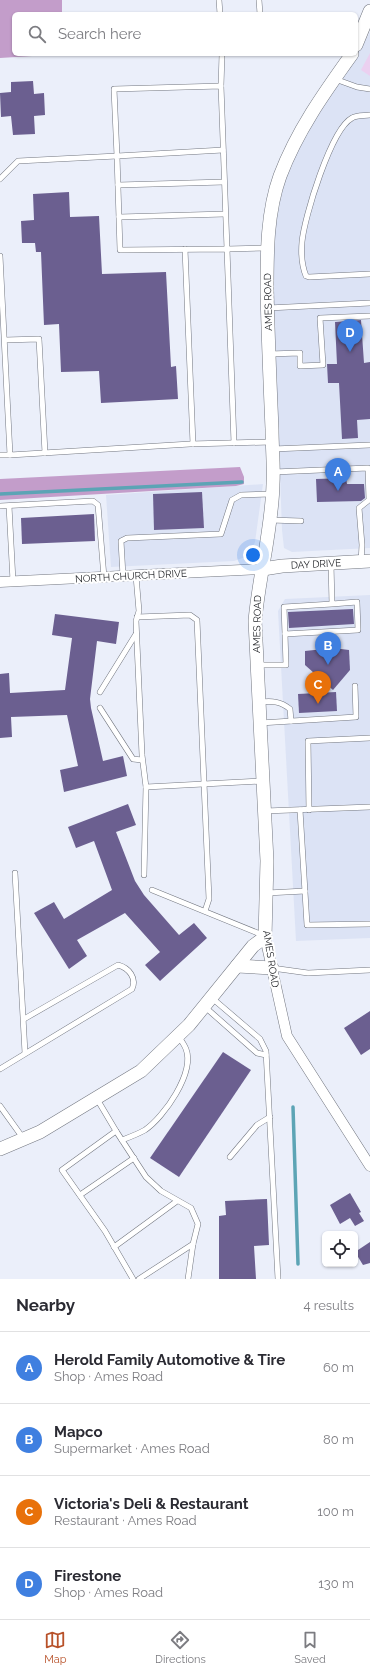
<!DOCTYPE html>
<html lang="en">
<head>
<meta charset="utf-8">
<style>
  :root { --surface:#fff; --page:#f7f7f7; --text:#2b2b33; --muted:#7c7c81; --line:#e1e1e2; --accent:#b85129 }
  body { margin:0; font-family:Raleway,sans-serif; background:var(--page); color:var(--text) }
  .controls { position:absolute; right:12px; bottom:12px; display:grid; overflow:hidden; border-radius:6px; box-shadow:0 1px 3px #0004 }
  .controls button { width:36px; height:36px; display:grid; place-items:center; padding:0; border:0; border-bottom:1px solid var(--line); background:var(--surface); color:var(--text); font:20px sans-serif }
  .you { position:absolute; left:253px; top:555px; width:14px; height:14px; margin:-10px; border:3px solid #fff; border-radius:50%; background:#1a73e8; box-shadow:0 0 0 6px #1a73e833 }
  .badge { display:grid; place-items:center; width:26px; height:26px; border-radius:50%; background:var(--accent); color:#fff; font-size:13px; font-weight:700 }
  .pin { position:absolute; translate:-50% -33px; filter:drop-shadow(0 1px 2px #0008) }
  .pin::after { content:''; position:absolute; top:21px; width:14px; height:12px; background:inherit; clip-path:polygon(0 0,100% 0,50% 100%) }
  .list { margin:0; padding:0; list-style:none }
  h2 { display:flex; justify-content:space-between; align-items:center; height:52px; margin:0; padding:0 16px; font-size:17px }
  h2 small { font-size:13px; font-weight:400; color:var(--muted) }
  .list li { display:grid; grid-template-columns:26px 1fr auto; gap:12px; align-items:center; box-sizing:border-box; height:72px; padding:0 16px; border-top:1px solid var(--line) }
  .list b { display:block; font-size:15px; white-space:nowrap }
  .list p { margin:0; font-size:13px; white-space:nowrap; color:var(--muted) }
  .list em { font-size:13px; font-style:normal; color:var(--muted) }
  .icon { flex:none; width:22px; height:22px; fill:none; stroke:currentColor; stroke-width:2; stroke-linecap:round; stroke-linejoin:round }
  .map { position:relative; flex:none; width:370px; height:1279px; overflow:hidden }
  .search { position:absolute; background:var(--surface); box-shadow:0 1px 3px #0004; left:12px; right:12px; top:12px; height:44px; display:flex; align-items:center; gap:10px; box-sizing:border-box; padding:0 14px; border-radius:6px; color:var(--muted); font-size:15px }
  .sheet { height:340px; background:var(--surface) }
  nav { display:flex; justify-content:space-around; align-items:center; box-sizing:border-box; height:56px; border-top:1px solid var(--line); background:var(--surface); font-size:11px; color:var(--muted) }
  nav a { display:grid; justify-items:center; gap:2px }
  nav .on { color:var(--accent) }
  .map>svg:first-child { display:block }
</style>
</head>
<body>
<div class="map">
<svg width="370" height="1279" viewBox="0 0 370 1279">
  <rect width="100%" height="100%" fill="#ebeffa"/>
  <g fill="#dce3f5">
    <path d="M370 32V548L292 552 284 548 282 530 273 275 275 229 284 181 297 150 314 119 356 58Z"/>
    <path d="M263 484 255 542 248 556 234 561 111 567 106 495Z"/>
    <path d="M370 595V938L296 941 278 611 285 599Z"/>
  </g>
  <path fill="#ebd0f0" d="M370 53V76L361 70Z"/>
  <g fill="#c39dca">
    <path d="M0 0H62V14H14V54H64L0 58Z"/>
    <path d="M240 467 244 477V484L236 486 0 500V479Z"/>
  </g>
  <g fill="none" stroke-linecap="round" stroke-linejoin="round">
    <g stroke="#5ca4b5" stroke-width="3.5">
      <path d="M0 494 242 482"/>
      <path d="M293 1107 298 1264"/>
    </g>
  </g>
  <g fill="#6b5f90">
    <path d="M33 81 34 94 44 93 45 115 34 116 35 134 13 135 11 116 1 117 0 93 11 92V82Z"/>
    <path d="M69 192 70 217 99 216 102 274 166 272 171 367 176 366 178 399 101 403 99 371 61 372 59 324 44 325 41 252H36L35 243H22L21 221 34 220 33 194Z"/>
    <path d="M361 320 364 363 370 362V419L357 420 358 438 342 439 339 383H328L327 364H337L335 322Z"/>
    <path d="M346 478 347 484H364L365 498 361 501 317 502 316 479Z"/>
    <path d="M202 492 204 528 154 530 153 494Z"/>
    <path d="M94 514 95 541 22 544 21 518Z"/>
    <path d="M353 609 354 624 289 628 288 612Z"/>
    <path d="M55 614 119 622 116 644 97 641 90 699 91 708 103 761 123 756 127 776 64 792 60 770 78 766 67 715 11 717 12 737 0 738V674L9 673 10 693 65 690 72 638 52 635Z"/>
    <path d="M333 648 349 650 350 670 333 690 305 665V651Z"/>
    <path d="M336 692 337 711 299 713 298 694Z"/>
    <path d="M128 804 136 825 116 832 135 881 144 895 179 935 194 923 207 938 160 981 145 965 160 952 125 913 77 940 87 956 69 969 34 913 54 902 64 919 112 890 94 841 76 848 68 827Z"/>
    <path d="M370 1011V1049L361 1055 344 1028Z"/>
    <path d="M223 1052 251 1070 179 1177 150 1158Z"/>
    <path d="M350 1193 361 1212 359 1213 364 1221 355 1226 350 1218 340 1224 330 1205Z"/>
    <path d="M267 1199 269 1245 254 1246 256 1279H219V1216L226 1215 225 1201Z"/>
    <path d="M370 1242V1263L363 1265 355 1252Z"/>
  </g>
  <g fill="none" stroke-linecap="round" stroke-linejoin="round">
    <g stroke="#737780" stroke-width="6">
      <g id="service">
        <path d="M219 0 220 14"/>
        <path d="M259 0 260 14"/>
        <path d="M335 79 357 87 370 89"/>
        <path d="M221 86 222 54"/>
        <path d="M370 115C364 116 357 115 352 118 331 129 304 218 302 242 301 253 302 266 306 276L309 277 370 274"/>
        <path d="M223 150 117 156 120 250 227 249 234 443"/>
        <path d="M0 179 18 161 117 156 114 89 221 86 227 249 267 248"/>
        <path d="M118 185 224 182"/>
        <path d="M119 217 225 214"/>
        <path d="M185 249 193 444"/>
        <path d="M0 256 10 455 190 444 271 442"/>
        <path d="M268 308 370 303"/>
        <path d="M5 340 39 339 45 453"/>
        <path d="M269 354 300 353V366L323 365 320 318 370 316"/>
        <path d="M273 449 370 445"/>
        <path d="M0 455H10"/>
        <path d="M274 472 368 468 369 500 359 508 362 545 361 562"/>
        <path d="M0 506 93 501 98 505 104 577"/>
        <path d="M9 506 13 581"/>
        <path d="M270 520 301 521"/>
        <path d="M331 564 332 604 284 607 285 634 358 630 357 602 332 604"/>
        <path d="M123 576 121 541 127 538 221 534 232 500 241 495 271 494"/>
        <path d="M136 576 139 611 136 621 142 755 146 787 144 875"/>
        <path d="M137 617 190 615 197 620 209 899 205 911"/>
        <path d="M257 665H286L285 634"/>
        <path d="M100 692 136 634"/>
        <path d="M260 702C272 701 280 701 290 709L291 721"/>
        <path d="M100 708 133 759 142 760"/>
        <path d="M260 723 356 717 355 686"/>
        <path d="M146 787 262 781"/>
        <path d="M300 810 307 925 370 924"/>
        <path d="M309 810 308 741 370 738"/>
        <path d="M265 811 370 807"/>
        <path d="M15 873 25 1053"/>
        <path d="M152 890 265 936"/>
        <path d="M267 893 305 891"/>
        <path d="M272 968 308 973 370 970"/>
        <path d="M212 998 260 1039 266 1051 278 1279"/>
        <path d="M205 1007 257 1053 266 1055"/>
        <path d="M0 1069 132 989C137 978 129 968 118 965L24 1019"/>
        <path d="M97 1099 116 1131 62 1170 105 1231 133 1279"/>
        <path d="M0 1106 23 1138"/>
        <path d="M116 1131 146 1177 161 1191 191 1208 198 1224 193 1244 188 1279"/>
        <path d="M122 1140C130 1137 138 1134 145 1130 164 1117 195 1073 186 1049 184 1044 181 1040 178 1036"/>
        <path d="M230 1157 257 1125 270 1117"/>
        <path d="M80 1195 134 1158"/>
        <path d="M114 1247 177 1201"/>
        <path d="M139 1279 193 1244"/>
      </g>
    </g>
    <g stroke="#737780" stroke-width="11">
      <g id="minor">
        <path d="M0 582 263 569"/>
        <path d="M265 937 287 1036 370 1166"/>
      </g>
    </g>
    <g stroke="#737780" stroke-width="14">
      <g id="tertiary">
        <path d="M356 45 370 11"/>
        <path d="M263 569 282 566 370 561"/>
        <path d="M237 966 272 968"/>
        <path d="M0 1149 40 1132 141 1071 189 1025 253 946 265 937 267 861 255 621C259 575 272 530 273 484 274 465 272 447 272 429 270 383 268 336 267 290 267 252 267 212 280 176 297 131 324 93 352 54"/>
      </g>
    </g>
    <use href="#service" stroke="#fff" stroke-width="5"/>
    <use href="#minor" stroke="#fff" stroke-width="10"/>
    <use href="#tertiary" stroke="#fff" stroke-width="13"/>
  </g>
  <g text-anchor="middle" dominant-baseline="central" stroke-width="4" stroke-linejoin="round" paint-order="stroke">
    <g font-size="10" fill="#1f2125" stroke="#fff">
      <text transform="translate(268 302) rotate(-91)">AMES ROAD</text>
      <text transform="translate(316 564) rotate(-3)">DAY DRIVE</text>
      <text transform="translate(131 576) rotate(-3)">NORTH CHURCH DRIVE</text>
      <text transform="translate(257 624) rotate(-89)">AMES ROAD</text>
      <text transform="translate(271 959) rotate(81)">AMES ROAD</text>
    </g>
  </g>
</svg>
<div class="controls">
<button><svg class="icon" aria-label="locate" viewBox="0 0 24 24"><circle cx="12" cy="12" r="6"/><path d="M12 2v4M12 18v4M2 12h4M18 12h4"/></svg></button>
</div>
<div class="you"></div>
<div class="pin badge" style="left:338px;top:491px;background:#3f7fe0">A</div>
<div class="pin badge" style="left:328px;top:665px;background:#3f7fe0">B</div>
<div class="pin badge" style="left:318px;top:704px;background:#e8710a">C</div>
<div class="pin badge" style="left:350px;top:352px;background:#3f7fe0">D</div>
<div class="search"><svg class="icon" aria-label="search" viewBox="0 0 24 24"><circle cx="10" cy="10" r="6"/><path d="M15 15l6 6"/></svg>Search here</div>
</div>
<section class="sheet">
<h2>Nearby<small>4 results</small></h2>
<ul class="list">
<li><span class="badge" style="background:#3f7fe0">A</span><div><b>Herold Family Automotive &amp; Tire</b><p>Shop · Ames Road</p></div><em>60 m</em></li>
<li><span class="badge" style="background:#3f7fe0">B</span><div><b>Mapco</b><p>Supermarket · Ames Road</p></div><em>80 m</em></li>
<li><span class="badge" style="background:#e8710a">C</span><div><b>Victoria's Deli &amp; Restaurant</b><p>Restaurant · Ames Road</p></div><em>100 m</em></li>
<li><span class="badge" style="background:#3f7fe0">D</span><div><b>Firestone</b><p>Shop · Ames Road</p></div><em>130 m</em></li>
</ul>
</section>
<nav>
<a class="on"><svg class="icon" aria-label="map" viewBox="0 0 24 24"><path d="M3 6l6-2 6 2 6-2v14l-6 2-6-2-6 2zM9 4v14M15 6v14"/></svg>Map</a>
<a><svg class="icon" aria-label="directions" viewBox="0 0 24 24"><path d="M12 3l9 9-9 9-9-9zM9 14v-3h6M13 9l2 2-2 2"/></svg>Directions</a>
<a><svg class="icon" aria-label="saved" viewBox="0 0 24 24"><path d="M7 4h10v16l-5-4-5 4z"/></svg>Saved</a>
</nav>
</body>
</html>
